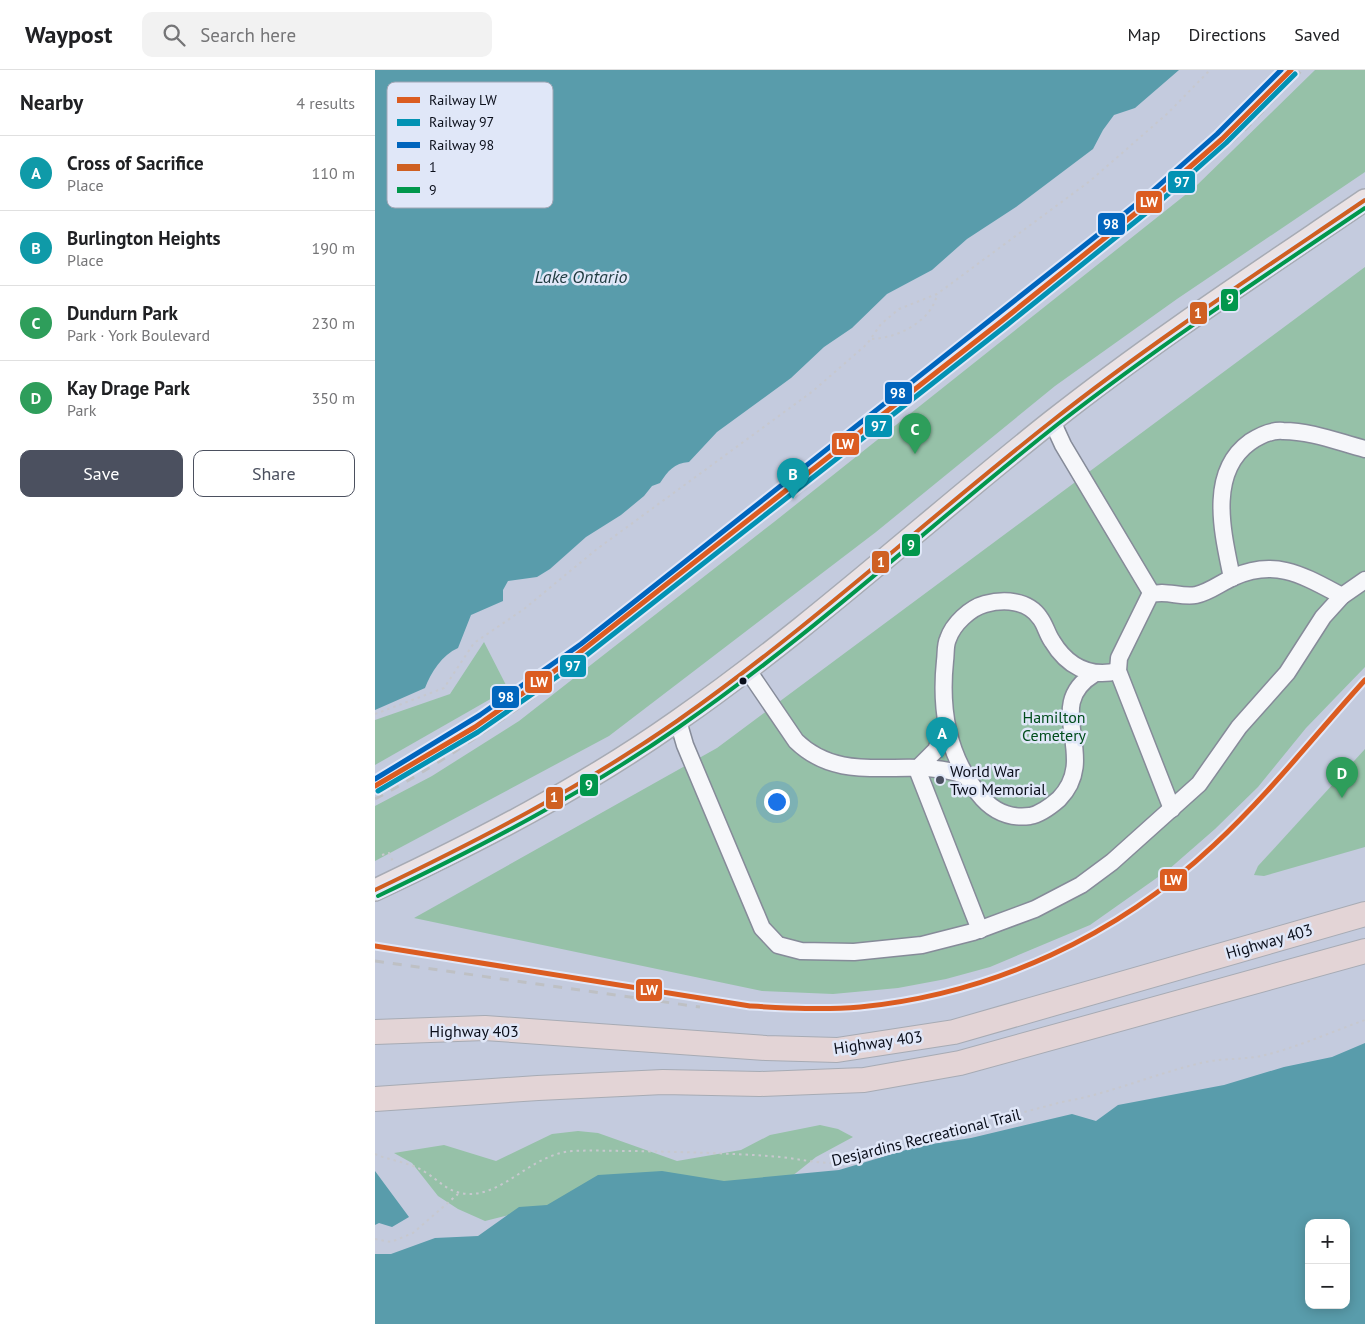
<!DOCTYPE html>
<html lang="en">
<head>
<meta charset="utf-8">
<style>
  :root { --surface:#fff; --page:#f2f2f2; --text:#202124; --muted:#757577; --line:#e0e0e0; --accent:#4b505f }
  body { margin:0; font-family:"PT Sans",sans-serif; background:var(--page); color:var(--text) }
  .controls { position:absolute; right:15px; bottom:15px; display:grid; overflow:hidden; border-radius:10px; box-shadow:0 2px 12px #0003 }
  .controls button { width:45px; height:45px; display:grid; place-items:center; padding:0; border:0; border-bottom:1px solid var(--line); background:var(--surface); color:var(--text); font:25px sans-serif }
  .you { position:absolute; left:401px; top:731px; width:18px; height:18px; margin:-12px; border:4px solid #fff; border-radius:50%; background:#1a73e8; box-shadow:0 0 0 8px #1a73e833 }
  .badge { display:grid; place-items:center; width:32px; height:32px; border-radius:50%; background:var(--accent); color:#fff; font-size:16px; font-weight:700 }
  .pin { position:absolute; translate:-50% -41px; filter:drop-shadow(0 1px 2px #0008) }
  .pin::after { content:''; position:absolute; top:26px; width:18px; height:15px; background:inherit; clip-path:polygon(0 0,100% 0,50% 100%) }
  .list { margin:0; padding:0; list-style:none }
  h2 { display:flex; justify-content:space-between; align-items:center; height:65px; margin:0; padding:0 20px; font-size:21px }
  h2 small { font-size:16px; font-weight:400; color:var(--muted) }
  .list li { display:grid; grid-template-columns:32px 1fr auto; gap:15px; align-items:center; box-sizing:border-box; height:75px; padding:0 20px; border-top:1px solid var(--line) }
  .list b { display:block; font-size:19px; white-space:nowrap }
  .list p { margin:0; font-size:16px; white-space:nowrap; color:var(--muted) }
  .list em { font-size:16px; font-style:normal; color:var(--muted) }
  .actions { display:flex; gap:10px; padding:15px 20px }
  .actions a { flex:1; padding:11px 0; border:1px solid var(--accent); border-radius:10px; text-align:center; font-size:18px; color:var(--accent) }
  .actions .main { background:var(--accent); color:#fff }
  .icon { flex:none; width:28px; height:28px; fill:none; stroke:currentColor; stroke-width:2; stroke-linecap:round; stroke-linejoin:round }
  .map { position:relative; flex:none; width:990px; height:1254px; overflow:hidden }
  header { display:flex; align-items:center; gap:30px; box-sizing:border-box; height:70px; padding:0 25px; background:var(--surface); border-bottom:1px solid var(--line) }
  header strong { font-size:24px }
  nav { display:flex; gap:28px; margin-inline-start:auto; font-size:18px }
  .search { width:350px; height:45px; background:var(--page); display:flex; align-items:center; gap:12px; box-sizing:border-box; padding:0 18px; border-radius:10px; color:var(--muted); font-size:19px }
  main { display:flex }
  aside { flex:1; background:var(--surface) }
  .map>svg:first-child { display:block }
</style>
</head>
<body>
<header>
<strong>Waypost</strong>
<div class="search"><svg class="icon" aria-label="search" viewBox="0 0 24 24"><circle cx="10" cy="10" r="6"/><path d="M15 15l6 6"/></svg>Search here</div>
<nav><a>Map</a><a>Directions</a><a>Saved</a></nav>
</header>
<main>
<aside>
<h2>Nearby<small>4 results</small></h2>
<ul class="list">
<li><span class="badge" style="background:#0f9aa8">A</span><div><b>Cross of Sacrifice</b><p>Place</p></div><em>110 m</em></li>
<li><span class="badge" style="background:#0f9aa8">B</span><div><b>Burlington Heights</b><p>Place</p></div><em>190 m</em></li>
<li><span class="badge" style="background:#2e9e5b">C</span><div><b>Dundurn Park</b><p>Park · York Boulevard</p></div><em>230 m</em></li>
<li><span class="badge" style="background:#2e9e5b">D</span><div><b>Kay Drage Park</b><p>Park</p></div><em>350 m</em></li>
</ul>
<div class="actions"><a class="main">Save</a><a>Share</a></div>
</aside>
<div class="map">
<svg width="990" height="1254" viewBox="0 0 990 1254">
  <rect width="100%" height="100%" fill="#c4cbde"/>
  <g fill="#96c1a8">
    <path d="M940 0H990V102L802 229 680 316 501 462 234 666 0 791V736L57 706 144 651 399 452 819 118Z"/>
    <path d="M990 197V597L931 658 883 717 840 759 793 800 715 855 615 897 571 909 523 918 458 924 387 921 39 848 342 678Z"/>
    <path d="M109 572 133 619 0 695V650L75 624Z"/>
    <path d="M990 679V777L889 806 879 805 883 796Z"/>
    <path d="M445 1055 463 1059 478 1067 441 1087 416 1107 199 1129 110 1151 83 1139 63 1126 37 1093 19 1083 69 1075 121 1091 177 1064 203 1061 223 1063 302 1091 366 1080 395 1065Z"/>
  </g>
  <g fill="#599cab" fill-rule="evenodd">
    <path d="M0 0H804L760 38 739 45 728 60 718 79 641 137 592 169 557 200 512 224 477 258 449 277 416 308 342 362 314 392C299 393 293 401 285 413L277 416 269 426 246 445 211 467 175 499 162 507 133 511 128 520V531L96 545 83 578C67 585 56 602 50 618L0 640Z"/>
    <path d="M990 973V1254H0V1184H16L60 1168 103 1166 144 1137 172 1135 223 1105 287 1101 349 1111 464 1100 544 1076 596 1068 697 1044 721 1051 743 1035 849 1015 909 997 957 987ZM934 1153H971V1235H934Z"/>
    <path d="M0 1101 34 1147 17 1157 4 1153 0 1155Z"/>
  </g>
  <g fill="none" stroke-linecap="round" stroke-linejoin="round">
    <g stroke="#868b99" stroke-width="19">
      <g id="minor">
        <path d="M677 351 688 375 777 524"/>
        <path d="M857 508C848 464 832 403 875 372 884 366 897 360 908 361 936 361 963 372 990 379"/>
        <path d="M372 599 421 671C469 718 532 685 589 705"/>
        <path d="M719 604C666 636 726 686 684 729 676 736 666 744 655 746 633 749 616 740 603 723 572 685 565 639 570 591 571 585 570 575 573 569 578 554 595 538 610 534 629 529 653 530 665 548 670 554 672 564 677 571 692 596 714 608 743 601"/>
        <path d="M303 651 310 675 387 858 403 875 426 881 479 882 547 875 598 862 660 839 706 815 737 792 824 714 864 657 912 603 948 547 967 526 990 510"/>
        <path d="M542 699 605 860"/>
        <path d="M542 699 561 680 571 653"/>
        <path d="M797 739 743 601 744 588 775 525C789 519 806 528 821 525 835 522 845 513 859 507 901 488 929 506 967 526"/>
      </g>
    </g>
    <g stroke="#a7abb4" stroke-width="24">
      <path id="major" d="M0 820C104 771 207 718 302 651 433 560 552 450 677 351 777 272 884 202 990 130"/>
    </g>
    <g stroke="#a7abb4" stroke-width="26">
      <g id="highway">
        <path d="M0 962 110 958 391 978 462 980 579 962 990 844"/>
        <path d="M0 1029 163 1018 288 1012 385 1014 489 1010 585 993 990 881"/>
      </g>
    </g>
    <g stroke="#c7c8ce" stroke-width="2" stroke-dasharray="2.5 4" stroke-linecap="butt">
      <path d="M497 269C523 268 557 251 562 224"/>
      <path d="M0 644 69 618 99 573 149 539 222 479 438 321 492 274 506 254 524 239 562 224 715 111 793 43 835 0"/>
      <path d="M7 785 14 783 19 794"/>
      <path d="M0 1084C16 1091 35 1092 50 1102 65 1111 73 1123 93 1124 130 1125 155 1085 197 1081 217 1080 237 1081 257 1081 307 1082 357 1083 406 1087 424 1089 440 1093 458 1093L687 1032C734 1024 779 1004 826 993 845 988 866 990 886 986 921 978 956 962 990 950"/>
      <path d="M0 1169 16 1172 38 1163 83 1124"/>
    </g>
    <use href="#minor" stroke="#f6f7fa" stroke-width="16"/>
    <use href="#major" stroke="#eae2e4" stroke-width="21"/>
    <use href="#highway" stroke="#e3d4d6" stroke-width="24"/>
    <g stroke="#bec0c4" stroke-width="3" stroke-dasharray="9 9" stroke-linecap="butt">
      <path d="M0 729C69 692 133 647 195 600L800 122 870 60 927 0"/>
      <path d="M0 891 325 937"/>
    </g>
    <g stroke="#e0e7f8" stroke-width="8">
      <path id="bus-1" d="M0 820C104 770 207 717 302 651 433 559 551 450 677 351 777 272 884 202 990 130"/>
    </g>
    <g stroke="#e0e7f8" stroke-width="8">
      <path id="bus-2" d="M3 826C107 776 209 723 304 657 437 565 556 454 683 354 782 277 886 208 990 138"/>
    </g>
    <use href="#bus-1" stroke="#cf6022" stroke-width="4"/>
    <use href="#bus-2" stroke="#01974c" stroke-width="4"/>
    <g stroke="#e0e7f8" stroke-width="9">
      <g id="rail-1">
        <path d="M0 716 100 657 195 590 628 250 777 130 847 69 916 0"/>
        <path d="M0 876 375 936C412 938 448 940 485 937 618 924 742 866 839 775 894 724 940 665 990 610"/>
      </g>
    </g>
    <g stroke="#e0e7f8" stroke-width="9">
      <path id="rail-2" d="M3 721 103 662 199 595 632 255 781 135 851 73 920 4"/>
    </g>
    <g stroke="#e0e7f8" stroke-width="9">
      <path id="rail-3" d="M0 709 105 645 206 574 773 125 842 64 906 0"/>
    </g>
    <use href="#rail-1" stroke="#db5c21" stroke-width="5"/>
    <use href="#rail-2" stroke="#0292b3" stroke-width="5"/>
    <use href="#rail-3" stroke="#0065bd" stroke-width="5"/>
  </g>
  <circle fill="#0a0e1a" stroke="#e0e7f8" stroke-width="2" cx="368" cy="611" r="4.5"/>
  <circle fill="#4b505f" stroke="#e0e7f8" stroke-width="2" cx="565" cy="710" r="5"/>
  <g text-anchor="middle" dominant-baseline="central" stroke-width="5" stroke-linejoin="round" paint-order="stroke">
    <g font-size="16" fill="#014d1c" stroke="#e0e7f8">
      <text x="679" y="647">Hamilton<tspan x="679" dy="18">Cemetery</tspan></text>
    </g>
    <g font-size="16" fill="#0a0e1a" stroke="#e0e7f8" text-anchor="start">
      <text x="575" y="701">World War<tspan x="575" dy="18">Two Memorial</tspan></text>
    </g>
    <g font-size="16" fill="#0a0e1a" stroke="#e0e7f8">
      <text transform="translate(894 871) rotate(-16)">Highway 403</text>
      <text x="99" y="961">Highway 403</text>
      <text transform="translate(503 972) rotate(-8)">Highway 403</text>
      <text transform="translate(551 1067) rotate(-14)">Desjardins Recreational Trail</text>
    </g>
    <g font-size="18" font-style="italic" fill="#1e3a3f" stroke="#e0e7f8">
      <text x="206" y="206">Lake Ontario</text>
    </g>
  </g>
  <rect x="12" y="12" width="166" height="126" rx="8" fill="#e0e7f8" stroke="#a0a6b5" stroke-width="1"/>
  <rect x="22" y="27" width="23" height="6" fill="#db5c21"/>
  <rect x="22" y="49" width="23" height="7" fill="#0292b3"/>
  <rect x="22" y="72" width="23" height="6" fill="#0065bd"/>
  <rect x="22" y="94" width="23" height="7" fill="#cf6022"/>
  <rect x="22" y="117" width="23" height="6" fill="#01974c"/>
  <g font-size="14" fill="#0a0e1a">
    <text x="54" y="35">Railway LW</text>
    <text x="54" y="57">Railway 97</text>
    <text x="54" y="80">Railway 98</text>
    <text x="54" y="102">1</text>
    <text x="54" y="125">9</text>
  </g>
  <g stroke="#e0e7f8" stroke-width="2">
    <rect x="792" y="100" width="29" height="24" rx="5" fill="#0292b3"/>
    <rect x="760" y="120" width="28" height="24" rx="5" fill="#db5c21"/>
    <rect x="722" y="142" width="29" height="24" rx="5" fill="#0065bd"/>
    <rect x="845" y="218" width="19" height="24" rx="5" fill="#01974c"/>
    <rect x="814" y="231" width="19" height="24" rx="5" fill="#cf6022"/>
    <rect x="509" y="311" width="29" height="24" rx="5" fill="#0065bd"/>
    <rect x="489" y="344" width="29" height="24" rx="5" fill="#0292b3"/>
    <rect x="456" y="362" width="29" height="24" rx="5" fill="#db5c21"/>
    <rect x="526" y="463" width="20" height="24" rx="5" fill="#01974c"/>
    <rect x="496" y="480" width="19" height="24" rx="5" fill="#cf6022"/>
    <rect x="184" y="584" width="28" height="24" rx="5" fill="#0292b3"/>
    <rect x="149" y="600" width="29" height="24" rx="5" fill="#db5c21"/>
    <rect x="116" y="615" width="29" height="24" rx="5" fill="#0065bd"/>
    <rect x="204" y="703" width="20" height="24" rx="5" fill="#01974c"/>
    <rect x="170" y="716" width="19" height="24" rx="5" fill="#cf6022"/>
    <rect x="784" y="798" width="29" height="24" rx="5" fill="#db5c21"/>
    <rect x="260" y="908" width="28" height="24" rx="5" fill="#db5c21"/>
  </g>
  <g font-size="14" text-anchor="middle" font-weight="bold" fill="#fff">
    <text x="807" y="117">97</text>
    <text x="774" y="137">LW</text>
    <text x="736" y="159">98</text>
    <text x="855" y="234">9</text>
    <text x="823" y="248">1</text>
    <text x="523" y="328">98</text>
    <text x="504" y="361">97</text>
    <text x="470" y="379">LW</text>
    <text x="536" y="480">9</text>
    <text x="506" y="497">1</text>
    <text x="198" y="601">97</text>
    <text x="164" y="617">LW</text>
    <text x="131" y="632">98</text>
    <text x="214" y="720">9</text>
    <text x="179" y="732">1</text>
    <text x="798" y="815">LW</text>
    <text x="274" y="925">LW</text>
  </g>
</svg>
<div class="controls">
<button>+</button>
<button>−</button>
</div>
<div class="you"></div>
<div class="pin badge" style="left:567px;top:688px;background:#0f9aa8">A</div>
<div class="pin badge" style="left:418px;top:429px;background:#0f9aa8">B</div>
<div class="pin badge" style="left:540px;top:384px;background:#2e9e5b">C</div>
<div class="pin badge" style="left:967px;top:728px;background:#2e9e5b">D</div>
</div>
</main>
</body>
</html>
